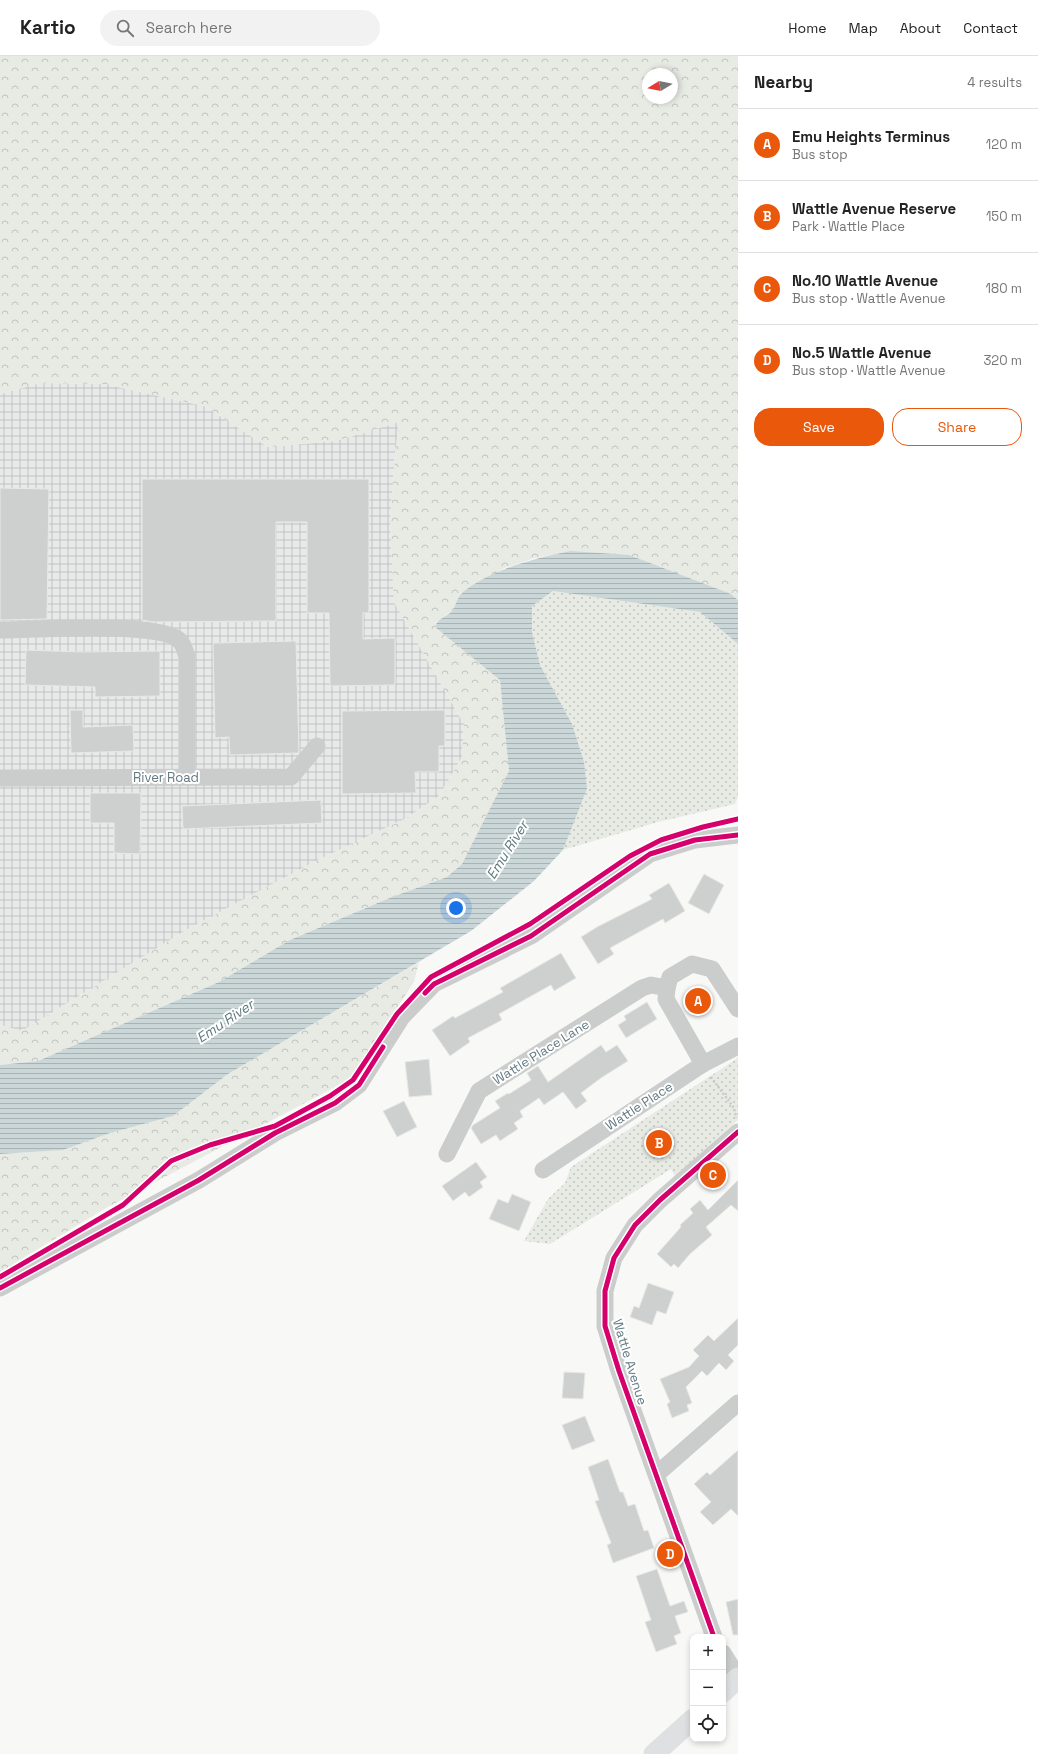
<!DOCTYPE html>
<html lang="en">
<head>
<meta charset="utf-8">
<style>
  :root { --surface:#fff; --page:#f2f2f2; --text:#222; --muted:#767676; --line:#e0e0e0; --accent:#ea580c }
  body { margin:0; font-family:"Space Grotesk",sans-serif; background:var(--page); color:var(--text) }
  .controls { position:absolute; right:12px; bottom:12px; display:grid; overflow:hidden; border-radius:8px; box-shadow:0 2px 6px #0003 }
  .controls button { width:36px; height:36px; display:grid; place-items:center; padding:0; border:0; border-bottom:1px solid var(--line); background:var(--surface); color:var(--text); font:20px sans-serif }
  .compass { position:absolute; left:642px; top:12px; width:36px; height:36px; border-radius:50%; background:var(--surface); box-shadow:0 2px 6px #0003; rotate:260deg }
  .you { position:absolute; left:456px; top:852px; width:14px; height:14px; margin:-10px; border:3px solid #fff; border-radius:50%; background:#1a73e8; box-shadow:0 0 0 6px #1a73e833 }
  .badge { display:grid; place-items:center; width:26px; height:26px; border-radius:50%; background:var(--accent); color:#fff; font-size:13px; font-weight:700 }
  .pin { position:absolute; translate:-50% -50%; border:2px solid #fff; box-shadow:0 1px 4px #0006 }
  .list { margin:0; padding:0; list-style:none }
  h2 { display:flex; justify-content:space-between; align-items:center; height:52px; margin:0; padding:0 16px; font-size:17px }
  h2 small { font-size:13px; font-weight:400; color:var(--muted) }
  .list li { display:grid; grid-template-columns:26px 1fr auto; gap:12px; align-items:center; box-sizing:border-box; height:72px; padding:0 16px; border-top:1px solid var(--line) }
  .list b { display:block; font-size:15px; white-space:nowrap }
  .list p { margin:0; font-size:13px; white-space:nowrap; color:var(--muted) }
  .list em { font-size:13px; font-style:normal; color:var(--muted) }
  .actions { display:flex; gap:8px; padding:12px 16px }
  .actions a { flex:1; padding:9px 0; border:1px solid var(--accent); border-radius:16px; text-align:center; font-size:14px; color:var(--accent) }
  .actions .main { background:var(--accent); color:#fff }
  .icon { flex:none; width:22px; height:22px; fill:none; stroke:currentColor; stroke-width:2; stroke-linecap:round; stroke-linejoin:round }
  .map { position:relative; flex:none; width:738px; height:1698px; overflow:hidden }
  header { display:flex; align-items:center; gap:24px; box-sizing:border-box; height:56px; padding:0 20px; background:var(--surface); border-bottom:1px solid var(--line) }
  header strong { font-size:19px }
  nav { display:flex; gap:22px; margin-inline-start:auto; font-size:14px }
  .search { width:280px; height:36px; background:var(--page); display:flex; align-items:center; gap:10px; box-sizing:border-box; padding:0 14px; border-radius:22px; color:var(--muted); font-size:15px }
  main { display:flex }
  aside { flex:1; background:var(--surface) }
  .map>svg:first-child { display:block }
</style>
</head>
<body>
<header>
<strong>Kartio</strong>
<div class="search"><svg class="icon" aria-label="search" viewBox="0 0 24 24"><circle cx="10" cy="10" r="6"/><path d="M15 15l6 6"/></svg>Search here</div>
<nav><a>Home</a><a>Map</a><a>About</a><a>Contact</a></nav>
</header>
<main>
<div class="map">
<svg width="738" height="1698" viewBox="0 0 738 1698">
  <defs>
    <pattern id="industrial-grid" width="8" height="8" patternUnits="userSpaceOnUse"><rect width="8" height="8" fill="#e8eae9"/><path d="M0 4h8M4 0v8" fill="none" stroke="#c0c3c2"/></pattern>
    <pattern id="grass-dots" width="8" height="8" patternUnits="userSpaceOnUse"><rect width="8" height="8" fill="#e8eae4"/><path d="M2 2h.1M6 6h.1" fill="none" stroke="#c0c3be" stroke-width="1.8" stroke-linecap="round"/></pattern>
    <pattern id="forest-crowns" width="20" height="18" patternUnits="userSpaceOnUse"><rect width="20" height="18" fill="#e8eae4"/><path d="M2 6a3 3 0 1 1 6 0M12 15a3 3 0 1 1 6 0" fill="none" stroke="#c0c3be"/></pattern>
    <pattern id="water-rules" width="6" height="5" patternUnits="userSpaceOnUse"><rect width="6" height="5" fill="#cad6d7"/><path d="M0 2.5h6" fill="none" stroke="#a8b3b4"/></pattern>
  </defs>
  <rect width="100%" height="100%" fill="#f8f8f7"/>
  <path fill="url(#industrial-grid)" d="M40 327 104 328 204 350 268 391 336 385 399 366 395 399 390 467 394 546 464 668 462 701 439 740 405 763 318 804 188 873 22 975 0 969V338Z"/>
  <g fill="url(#grass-dots)">
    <path d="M553 535 700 556 738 588V741L735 748 658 766 563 794 587 733 572 668 540 609 532 576V550Z"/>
    <path d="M738 1002V1064L675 1120 671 1113 550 1188 524 1185 548 1143 565 1127 571 1111Z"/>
  </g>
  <g fill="url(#forest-crowns)" fill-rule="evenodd">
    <path d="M0 0H738V544L731 538 570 495 535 502 504 512 458 542 452 555 436 566 435 571 500 623 509 715 462 808 447 821 392 841 290 884 219 926 38 1005 0 1009V969L22 975 188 873 318 804 405 763 439 740 462 701 464 668 394 546 390 467 395 399 399 366 336 385 268 391 204 350 104 328 40 327 0 338ZM648 18H672V42H648Z"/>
    <path d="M419 906 414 926 350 1023 106 1152 0 1216V1098L63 1094 110 1077 173 1060 228 1018Z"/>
  </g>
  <path fill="url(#water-rules)" d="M570 495 629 499 731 538 738 544V588L700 556 553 535 532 550V576L540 609 572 668 584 706 587 733 563 794 534 825 471 875 228 1018 173 1060 110 1077 63 1094 0 1098V1009L38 1005 219 926 290 884 392 841 447 821 462 808 509 715 500 624 435 571C437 562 447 561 452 555 455 551 456 545 459 541 464 534 471 530 478 526 507 509 538 502 570 495Z"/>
  <g fill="#ced0d0" stroke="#e8e8e7">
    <path d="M142 423H369V557H363V583L395 582V629L330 630 329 557H307V466H276V565L153 566 142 564Z"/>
    <path d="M0 432 49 433 47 563 0 564Z"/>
    <path d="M296 585 299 696 298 697 230 699 229 681 215 682 213 587Z"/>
    <path d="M26 594 81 596 160 595V640L95 641V631L25 629Z"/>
    <path d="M70 654H83V671L133 669 134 695 71 697Z"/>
    <path d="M445 654V690H439V716H415L416 737 342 738V655Z"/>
    <path d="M90 737H141L140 798 114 797V767H90Z"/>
    <path d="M321 744 322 767 183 773 182 750Z"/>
    <path d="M704 818 724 829 709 858 688 847Z"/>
    <path d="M669 827 685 855 665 867 663 863 610 892 614 898 598 908 581 881 597 871 652 843 649 839Z"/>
    <path d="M561 897 576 922 554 935 551 929 499 958 502 964 468 982 470 986 450 1000 432 974 453 960 455 962 503 936 500 932Z"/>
    <path d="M647 946 657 963 626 982 618 969 626 964 624 960Z"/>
    <path d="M601 989 606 996 617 989 628 1005 601 1022 581 1037 587 1045 576 1053 563 1036 544 1049 539 1042 520 1055 523 1061 514 1067 518 1073 500 1085 496 1079 481 1088 471 1072 473 1069 500 1052 495 1045 508 1037 509 1038 531 1024 527 1017 538 1010 548 1026Z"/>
    <path d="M429 1003 432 1039 409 1041 405 1006Z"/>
    <path d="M404 1045 417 1071 397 1081 383 1055Z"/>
    <path d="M476 1106 487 1121 480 1126 483 1131 469 1141 465 1136 453 1145 442 1130Z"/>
    <path d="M738 1124V1155L731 1149 706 1171 712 1179 690 1198 678 1212 674 1208 671 1211 657 1198 681 1171 680 1169 693 1157 690 1153 700 1144 708 1154Z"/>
    <path d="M512 1138 531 1146 519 1175 489 1163 498 1143 508 1147Z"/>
    <path d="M648 1227 674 1236 666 1258 657 1255 652 1269 630 1261 634 1250 639 1252Z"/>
    <path d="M738 1262V1289L728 1299 734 1305 726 1314 719 1307 707 1320 702 1315 686 1331 692 1347 687 1349 689 1355 672 1362 667 1348 670 1346 660 1323 689 1311 699 1300 693 1294 708 1279 714 1285Z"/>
    <path d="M564 1316 585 1317 583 1343 562 1342Z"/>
    <path d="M585 1360 595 1385 572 1394 562 1369Z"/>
    <path d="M738 1394V1460L731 1453 713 1469 700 1456 711 1446 694 1428 707 1416 710 1419Z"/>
    <path d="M608 1403 620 1436H623L628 1450 635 1448 644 1475 648 1474 654 1492 613 1507 607 1489 611 1487 595 1445 599 1444 588 1411Z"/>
    <path d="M657 1513 670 1550 684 1545 688 1556 675 1560 681 1577 674 1580 677 1588 656 1596 645 1566 651 1564 636 1520Z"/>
    <path d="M738 1543V1579H733L726 1546Z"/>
  </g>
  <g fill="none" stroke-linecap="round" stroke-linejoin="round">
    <path stroke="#c9cacb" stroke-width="2.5" stroke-dasharray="2 2" stroke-linecap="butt" d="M711 1021 734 1052 736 1062"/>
    <g stroke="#cbcdcd" stroke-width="17">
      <path d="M0 574C34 574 157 565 179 584 184 588 185 595 187 601V721"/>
      <path d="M0 722 291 721 317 690"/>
      <path d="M667 932 670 921 692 908 712 913 738 953"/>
      <path d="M447 1098 479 1035 642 932 651 929 667 932 666 943 703 1008"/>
      <path d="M543 1114 703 1008 738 990"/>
      <path d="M0 1232 199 1124 275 1077 335 1047 359 1029 402 961 434 928 531 880 650 798 695 784 738 779"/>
      <path d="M657 1418 738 1347"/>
      <path d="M714 1581 619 1315 605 1270V1235L614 1202 635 1169 660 1144 738 1076"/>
      <path d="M723 1597 738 1621"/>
    </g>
    <g stroke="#dfe0e1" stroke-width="21">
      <path d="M723 1636 738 1622"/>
      <path d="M654 1698 693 1663"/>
    </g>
    <g stroke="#fff" stroke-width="8">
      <g id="cycleway">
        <path d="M425 937 434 928 531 880 650 798 695 784 738 779"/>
        <path d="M0 1221 123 1149 171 1105 210 1089 275 1070 330 1040 353 1024 397 958 431 921 530 868 630 800 661 784 703 771 738 763"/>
        <path d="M0 1232 199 1124 275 1077 335 1047 359 1029 383 991"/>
        <path d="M714 1581 619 1315 605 1270V1235L614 1202 635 1169 660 1144 738 1076"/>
      </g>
    </g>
    <use href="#cycleway" stroke="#d6006c" stroke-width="5"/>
  </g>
  <g text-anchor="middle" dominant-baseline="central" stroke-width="4" stroke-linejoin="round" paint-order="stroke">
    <g font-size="13" fill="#637a83" stroke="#fff">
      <text x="166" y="721">River Road</text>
      <text transform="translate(541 996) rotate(-32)">Wattle Place Lane</text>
      <text transform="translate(639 1050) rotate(-33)">Wattle Place</text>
      <text transform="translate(630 1306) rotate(73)">Wattle Avenue</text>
    </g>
    <g font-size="14" font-style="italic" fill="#5e797c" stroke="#fff">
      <text transform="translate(507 794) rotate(-58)">Emu River</text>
      <text transform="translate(225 965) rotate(-34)">Emu River</text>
    </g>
  </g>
</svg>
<div class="controls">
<button>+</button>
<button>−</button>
<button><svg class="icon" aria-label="locate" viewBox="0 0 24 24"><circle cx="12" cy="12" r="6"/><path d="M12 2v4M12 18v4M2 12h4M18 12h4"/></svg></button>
</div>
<svg class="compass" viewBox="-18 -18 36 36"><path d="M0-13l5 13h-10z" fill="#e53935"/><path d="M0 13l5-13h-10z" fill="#767676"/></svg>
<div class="you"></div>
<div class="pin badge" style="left:698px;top:945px">A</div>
<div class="pin badge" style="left:659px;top:1087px">B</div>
<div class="pin badge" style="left:713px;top:1119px">C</div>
<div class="pin badge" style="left:670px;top:1498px">D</div>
</div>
<aside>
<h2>Nearby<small>4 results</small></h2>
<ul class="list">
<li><span class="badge">A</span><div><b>Emu Heights Terminus</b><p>Bus stop</p></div><em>120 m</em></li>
<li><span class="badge">B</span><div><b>Wattle Avenue Reserve</b><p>Park · Wattle Place</p></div><em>150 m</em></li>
<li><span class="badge">C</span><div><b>No.10 Wattle Avenue</b><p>Bus stop · Wattle Avenue</p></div><em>180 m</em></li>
<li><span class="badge">D</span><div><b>No.5 Wattle Avenue</b><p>Bus stop · Wattle Avenue</p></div><em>320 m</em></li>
</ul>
<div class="actions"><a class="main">Save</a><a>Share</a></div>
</aside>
</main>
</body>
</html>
